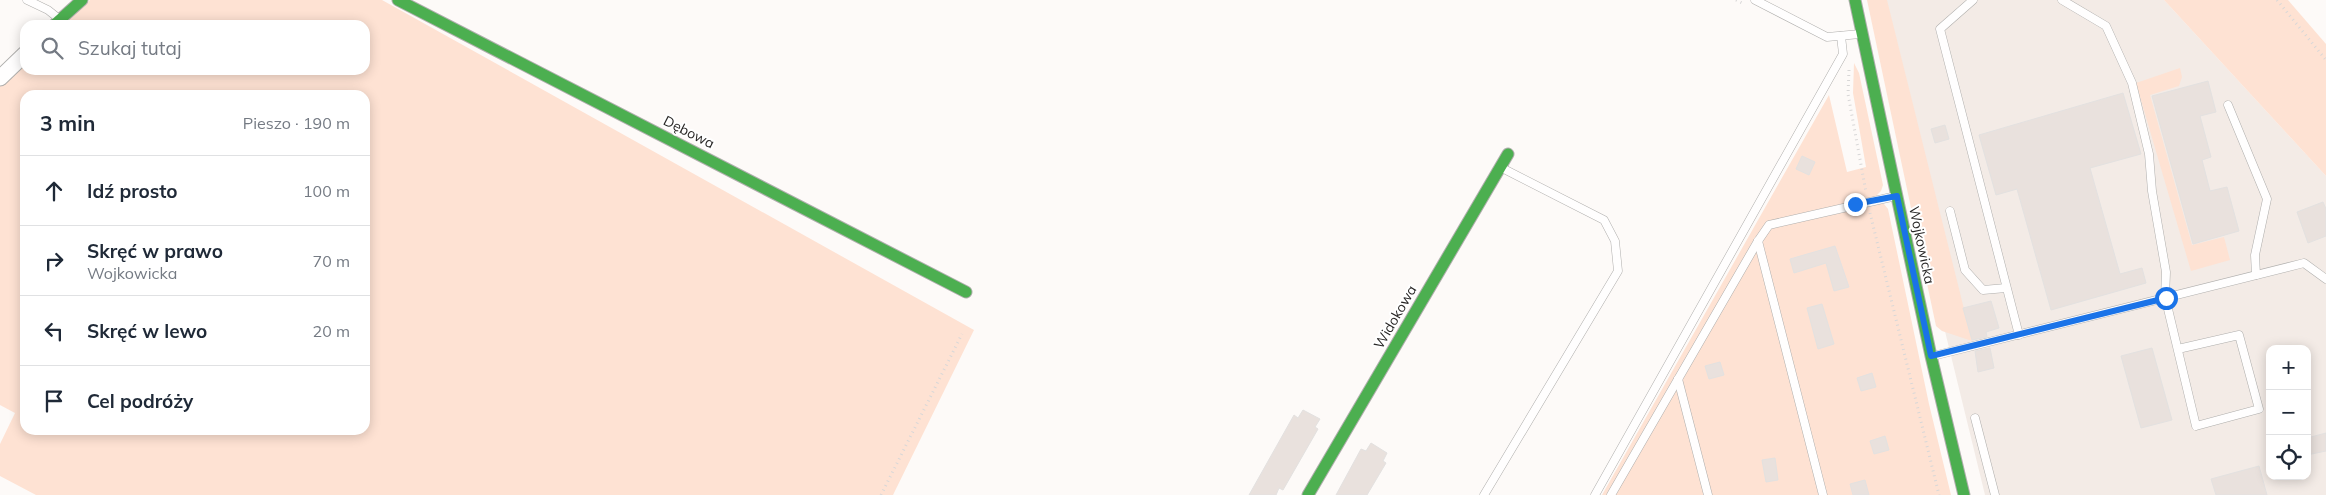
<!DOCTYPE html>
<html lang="pl">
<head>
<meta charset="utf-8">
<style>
  :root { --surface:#fff; --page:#f2f2f3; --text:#1f2937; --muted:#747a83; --line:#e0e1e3 }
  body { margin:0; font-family:Mulish,sans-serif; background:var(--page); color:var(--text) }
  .controls { position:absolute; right:15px; bottom:15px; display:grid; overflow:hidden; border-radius:10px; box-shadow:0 2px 12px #0003 }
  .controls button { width:45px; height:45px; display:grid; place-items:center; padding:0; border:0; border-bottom:1px solid var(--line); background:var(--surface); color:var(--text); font:25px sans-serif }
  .stop { position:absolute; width:15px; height:15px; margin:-11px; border:4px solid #1a73e8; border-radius:50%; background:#fff }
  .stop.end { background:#1a73e8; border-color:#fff; box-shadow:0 1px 5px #0008 }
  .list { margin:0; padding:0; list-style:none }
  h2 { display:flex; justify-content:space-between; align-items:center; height:65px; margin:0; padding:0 20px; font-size:21px }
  h2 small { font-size:16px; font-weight:400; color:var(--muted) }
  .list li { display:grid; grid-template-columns:32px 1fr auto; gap:15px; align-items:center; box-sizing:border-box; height:70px; padding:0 20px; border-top:1px solid var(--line) }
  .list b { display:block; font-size:19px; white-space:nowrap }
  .list p { margin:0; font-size:16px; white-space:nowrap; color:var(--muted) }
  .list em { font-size:16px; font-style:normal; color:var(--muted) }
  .icon { flex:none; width:28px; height:28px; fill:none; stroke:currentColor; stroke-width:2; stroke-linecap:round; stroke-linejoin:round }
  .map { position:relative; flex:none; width:2326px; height:495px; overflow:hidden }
  .search { position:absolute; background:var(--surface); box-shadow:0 2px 12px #0003; left:20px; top:20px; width:350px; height:55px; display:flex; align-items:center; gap:12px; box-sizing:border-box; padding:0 18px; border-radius:15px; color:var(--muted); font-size:19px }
  .panel { position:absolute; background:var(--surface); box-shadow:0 2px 12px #0003; left:20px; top:90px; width:350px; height:345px; border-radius:15px }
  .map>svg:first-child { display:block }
</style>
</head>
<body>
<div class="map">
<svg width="2326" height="495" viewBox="0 0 2326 495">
  <rect width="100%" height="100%" fill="#fdfaf8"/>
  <path fill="#f3ebe6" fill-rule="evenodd" d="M1869 0H2164L2326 176V495H1985L1942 319ZM2270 349H2307V476H2270Z"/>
  <g fill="#fee2d3" fill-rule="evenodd">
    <path d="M90 0H382L974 330 893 495H36L0 476V444L15 413 0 405V69L25 53V70H365V25H63ZM25 95H365V430H25Z"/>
    <path d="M1867 0H1887L1972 341 1942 331 1936 326Z"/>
    <path d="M2164 0H2288L2326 44V176Z"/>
    <path d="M1854 63 1859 73 1883 185 1881 191 1877 195 1879 204H1884L1888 209 1929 404 1951 495H1602L1829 95 1847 172 1866 167 1853 93Z"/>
    <path d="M2180 68 2182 77 2179 86 2150 95 2192 245 2224 237 2230 260 2191 271 2136 83Z"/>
  </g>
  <g fill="#e9e1dd" stroke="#e3e1e0">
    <path d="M2208 81 2216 112 2200 116 2211 157 2202 160 2210 191 2227 187 2239 231 2193 244 2152 96Z"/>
    <path d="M2123 93 2141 154 2090 168 2120 274 2142 268 2146 283 2051 310 2017 189 1996 195 1979 135Z"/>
    <path d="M1945 125 1949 139 1935 143 1931 129Z"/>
    <path d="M1802 156 1815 162 1809 175 1796 169Z"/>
    <path d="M2323 202 2326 209V236L2308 243 2297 212Z"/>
    <path d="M1835 246 1849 287 1834 291 1826 263 1794 273 1790 259Z"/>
    <path d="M1991 301 1999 328 1986 332 1987 337 1972 340 1963 308Z"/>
    <path d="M1822 304 1834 344 1818 349 1807 308Z"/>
    <path d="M1990 348 1994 368 1978 372 1975 351Z"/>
    <path d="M2152 348 2172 420 2141 428 2121 356Z"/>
    <path d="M1720 362 1724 375 1709 379 1705 366Z"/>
    <path d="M1872 373 1876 387 1861 391 1857 378Z"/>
    <path d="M1303 410 1320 419 1315 427 1318 429 1283 490 1279 488 1276 495H1249L1294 415 1298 418Z"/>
    <path d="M2326 433V451L2307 455V438Z"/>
    <path d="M1885 436 1889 450 1874 454 1870 441Z"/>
    <path d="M1371 443 1387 453 1383 461 1386 463 1367 495H1336L1361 449 1366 451Z"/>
    <path d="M1775 458 1778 480 1766 482 1762 460Z"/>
    <path d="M2259 466 2267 495H2216L2211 479Z"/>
    <path d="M1865 480 1869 495H1853L1850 484Z"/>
  </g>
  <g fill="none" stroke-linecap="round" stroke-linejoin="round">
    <g stroke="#afaeac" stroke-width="9">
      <g id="lane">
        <path d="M27 0 48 10 58 18"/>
        <path d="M1755 0 1827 37 1860 34"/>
        <path d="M1973 0 1940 29 2019 335"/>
        <path d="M2062 0 2106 26 2132 83 2149 154 2152 191 2166 272 2165 298 2168 309 2196 426 2259 409 2239 335 2178 349"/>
        <path d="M2228 105 2267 199 2255 255 2256 275"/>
        <path d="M1950 211 1965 270 1983 290 2006 288"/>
        <path d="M1758 241 1823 495"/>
        <path d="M1933 356 2304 263 2326 279"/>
        <path d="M1678 379 1708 495"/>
        <path d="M1975 418 1995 495"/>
        <path d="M1484 495 1618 271 1615 241 1604 220 1502 168"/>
        <path d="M1595 495 1843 54 1841 36"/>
        <path d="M1611 495 1758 241 1769 225 1896 196"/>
      </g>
    </g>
    <g stroke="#afaeac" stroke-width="17">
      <path id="street" d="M0 78 25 54"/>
    </g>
    <g stroke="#afaeac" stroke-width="13">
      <g id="fast">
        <path d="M398 0 966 292"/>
        <path d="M1855 0 1931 356 1964 495"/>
        <path d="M54 25 82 0"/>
        <path d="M1308 495 1508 154"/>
      </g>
    </g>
    <g stroke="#d8d7d7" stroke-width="3" stroke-dasharray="1 4" stroke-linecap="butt">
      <path d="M1736 0 1744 4"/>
      <path d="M2277 0 2326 60"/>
      <path d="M1849 70 1848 94 1866 192"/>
      <path d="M1870 213 1939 495"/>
      <path d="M881 495 962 334"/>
    </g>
    <use href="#lane" stroke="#fffefe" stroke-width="8"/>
    <use href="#street" stroke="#fffefe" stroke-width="15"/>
    <use href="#fast" stroke="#4caf50" stroke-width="11"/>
  </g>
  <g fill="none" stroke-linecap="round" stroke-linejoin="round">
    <path stroke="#1a73e8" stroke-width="6" d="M1855 204 1897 196 1931 356 2166 298"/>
  </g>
  <g text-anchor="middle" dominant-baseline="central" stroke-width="4" stroke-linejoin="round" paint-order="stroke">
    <g font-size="14" fill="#282625" stroke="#fff">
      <text transform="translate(689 132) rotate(27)">Dębowa</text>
      <text transform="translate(1922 245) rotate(78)">Wojkowicka</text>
      <text transform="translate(1395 317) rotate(-60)">Widokowa</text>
    </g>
  </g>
</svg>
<div class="controls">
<button>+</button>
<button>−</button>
<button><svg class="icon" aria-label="locate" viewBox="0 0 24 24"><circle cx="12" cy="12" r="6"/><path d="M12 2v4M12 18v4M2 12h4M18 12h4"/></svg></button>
</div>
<div class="stop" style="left:2166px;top:298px"></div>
<div class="stop end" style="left:1855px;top:204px"></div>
<div class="search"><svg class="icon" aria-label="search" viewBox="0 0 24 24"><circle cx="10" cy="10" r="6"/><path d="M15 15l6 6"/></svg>Szukaj tutaj</div>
<section class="panel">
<h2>3 min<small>Pieszo · 190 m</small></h2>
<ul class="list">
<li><svg class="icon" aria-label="ahead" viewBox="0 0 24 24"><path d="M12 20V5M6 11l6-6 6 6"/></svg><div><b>Idź prosto</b></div><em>100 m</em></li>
<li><svg class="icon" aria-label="right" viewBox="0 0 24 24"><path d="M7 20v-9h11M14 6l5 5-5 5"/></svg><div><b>Skręć w prawo</b><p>Wojkowicka</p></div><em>70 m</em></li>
<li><svg class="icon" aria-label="left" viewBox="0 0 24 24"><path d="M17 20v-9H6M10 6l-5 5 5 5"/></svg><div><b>Skręć w lewo</b></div><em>20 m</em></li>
<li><svg class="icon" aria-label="arrive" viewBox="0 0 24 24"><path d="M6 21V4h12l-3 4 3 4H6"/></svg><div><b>Cel podróży</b></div></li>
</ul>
</section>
</div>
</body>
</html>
